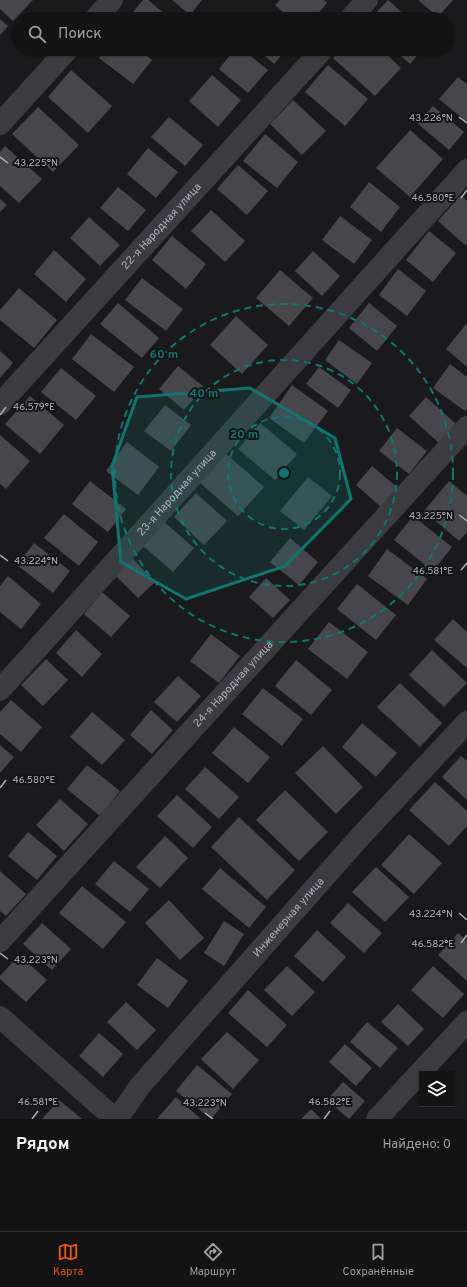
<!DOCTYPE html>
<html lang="ru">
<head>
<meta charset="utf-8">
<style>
  :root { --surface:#141314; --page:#1d1c1d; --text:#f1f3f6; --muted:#9d9ea0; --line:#333234; --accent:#ea580c }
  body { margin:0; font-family:Overpass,sans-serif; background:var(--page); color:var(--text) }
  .controls { position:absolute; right:12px; bottom:12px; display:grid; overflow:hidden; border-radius:0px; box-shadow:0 1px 3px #0004 }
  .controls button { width:36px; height:36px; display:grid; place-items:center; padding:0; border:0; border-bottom:1px solid var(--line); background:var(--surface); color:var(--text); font:20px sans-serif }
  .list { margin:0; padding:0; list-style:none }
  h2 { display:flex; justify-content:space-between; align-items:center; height:52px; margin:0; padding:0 16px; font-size:17px }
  h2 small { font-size:13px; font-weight:400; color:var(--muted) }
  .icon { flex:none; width:22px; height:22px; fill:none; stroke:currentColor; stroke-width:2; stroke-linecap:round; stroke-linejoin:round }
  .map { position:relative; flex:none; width:467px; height:1119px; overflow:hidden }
  .search { position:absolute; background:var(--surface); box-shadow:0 1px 3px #0004; left:12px; right:12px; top:12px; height:44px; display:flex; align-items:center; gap:10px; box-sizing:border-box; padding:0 14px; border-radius:22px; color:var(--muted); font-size:15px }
  .sheet { height:112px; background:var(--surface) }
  nav { display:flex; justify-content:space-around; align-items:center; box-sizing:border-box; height:56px; border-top:1px solid var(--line); background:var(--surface); font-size:11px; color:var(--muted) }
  nav a { display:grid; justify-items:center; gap:2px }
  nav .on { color:var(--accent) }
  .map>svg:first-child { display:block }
</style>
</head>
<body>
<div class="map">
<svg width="467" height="1119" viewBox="0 0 467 1119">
  <rect width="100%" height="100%" fill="#1a191b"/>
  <g fill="#47474b">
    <path d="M0 0H33L13 21 0 9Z"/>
    <path d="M143 0H148L171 19H127Z"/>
    <path d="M172 0H202L190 15Z"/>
    <path d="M280 0H324L327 3 313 19H291L275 5Z"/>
    <path d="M388 0 409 19H370Z"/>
    <path d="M418 0H453L438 17Z"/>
    <path d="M273 12 281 19H267Z"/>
    <path d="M0 19 8 26 0 35Z"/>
    <path d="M106 49H138L152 60 133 84 99 58Z"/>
    <path d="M235 49H242L268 70 248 93 219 69Z"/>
    <path d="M257 49H287L274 64Z"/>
    <path d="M342 49H381L401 68 375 96 333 58Z"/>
    <path d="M393 49H423L410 64Z"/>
    <path d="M328 65 368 99 345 126 305 92Z"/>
    <path d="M71 70 112 106 88 133 48 97Z"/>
    <path d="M212 75 241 100 218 127 189 101Z"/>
    <path d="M458 77 467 84V122L439 99Z"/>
    <path d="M293 100 326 131 302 155 270 124Z"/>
    <path d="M433 106 464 132 449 150 418 124Z"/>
    <path d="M38 107 79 145 53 172 12 134Z"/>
    <path d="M169 117 203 145 185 166 151 137Z"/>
    <path d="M410 130 443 159 410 197 376 168Z"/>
    <path d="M265 134 298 162 277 188 243 161Z"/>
    <path d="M5 146 42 179 19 203 0 186V152Z"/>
    <path d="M148 148 178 172 156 198 127 174Z"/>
    <path d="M238 165 268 191 247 215 217 189Z"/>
    <path d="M369 182 400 207 381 232 350 207Z"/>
    <path d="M118 187 146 210 128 231 100 208Z"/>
    <path d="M461 195 467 201V243L465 245 438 221Z"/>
    <path d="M0 199 7 205 0 212Z"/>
    <path d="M211 210 245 241 225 262 191 231Z"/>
    <path d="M340 216 372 240 354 264 322 240Z"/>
    <path d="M89 217 120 245 100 266 70 238Z"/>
    <path d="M429 231 456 253 433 282 406 260Z"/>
    <path d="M172 236 206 264 186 289 152 260Z"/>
    <path d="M54 250 86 279 66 302 34 274Z"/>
    <path d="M313 251 340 276 322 296 295 271Z"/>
    <path d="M398 269 426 291 407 316 379 295Z"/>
    <path d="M280 270 313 298 289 326 256 298Z"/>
    <path d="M142 278 183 309 166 331 125 300Z"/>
    <path d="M19 288 57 320 34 348 0 320V310Z"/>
    <path d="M118 303 159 338 142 358 100 324Z"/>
    <path d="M369 303 397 326 377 351 349 328Z"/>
    <path d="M236 316 268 345 242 374 210 345Z"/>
    <path d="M467 323V367L446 349Z"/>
    <path d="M91 334 134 367 114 392 72 359Z"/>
    <path d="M339 340 372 363 357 384 325 360Z"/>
    <path d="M0 351 13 363 0 378Z"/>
    <path d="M450 364 467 377V409L465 411 433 388Z"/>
    <path d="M178 366 204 387 184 410 159 389Z"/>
    <path d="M319 367 351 390 338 408 306 384Z"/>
    <path d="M61 368 96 396 76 420 41 392Z"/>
    <path d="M292 385 328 411 304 443 269 418Z"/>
    <path d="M30 396 64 425 40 454 5 424Z"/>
    <path d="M426 397 456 424 439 443 409 416Z"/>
    <path d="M165 405 191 425 171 451 144 431Z"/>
    <path d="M260 423 297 454 275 480 238 449Z"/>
    <path d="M397 428 427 451 409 474 379 451Z"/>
    <path d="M0 435 30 461 6 489 0 484Z"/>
    <path d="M127 442 159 467 138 495 106 471Z"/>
    <path d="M224 452 264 487 238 516 199 482Z"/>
    <path d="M372 466 398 488 382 508 356 485Z"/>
    <path d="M308 477 332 496 304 530 280 511Z"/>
    <path d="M90 481 126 509 108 532 72 504Z"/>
    <path d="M449 481 467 496V532L459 541 424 511Z"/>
    <path d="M196 493 227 521 204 545 174 517Z"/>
    <path d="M64 514 98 542 79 566 44 538Z"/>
    <path d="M413 516 452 547 433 571 394 540Z"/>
    <path d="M162 520 194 548 173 572 141 544Z"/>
    <path d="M290 538 318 562 299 585 270 562Z"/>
    <path d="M34 543 70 571 53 593 17 565Z"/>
    <path d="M387 549 427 579 408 605 368 576Z"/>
    <path d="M130 556 155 582 138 598 113 573Z"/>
    <path d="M8 576 41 604 21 629 0 612V586Z"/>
    <path d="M266 578 290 600 273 618 249 597Z"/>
    <path d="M357 584 396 615 376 640 337 609Z"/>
    <path d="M102 592 130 616 111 637 84 614Z"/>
    <path d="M453 619 467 632V668L434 640Z"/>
    <path d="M329 622 368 652 347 679 308 649Z"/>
    <path d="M76 630 102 654 82 677 56 653Z"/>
    <path d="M211 634 240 656 219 683 190 661Z"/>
    <path d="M432 650 467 683 444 707 409 675Z"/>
    <path d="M46 659 68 680 43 706 21 685Z"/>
    <path d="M296 660 332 690 311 715 275 686Z"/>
    <path d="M178 676 201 696 177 722 154 702Z"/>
    <path d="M400 683 442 723 420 747 377 707Z"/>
    <path d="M263 688 303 719 282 746 242 714Z"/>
    <path d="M11 700 42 727 21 752 0 734V712Z"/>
    <path d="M151 710 173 730 152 754 130 735Z"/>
    <path d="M92 712 125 740 102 765 70 737Z"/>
    <path d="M362 723 397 753 376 777 342 747Z"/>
    <path d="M234 727 270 757 248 783 212 753Z"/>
    <path d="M0 745 14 757 0 773Z"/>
    <path d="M323 746 363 787 336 814 295 773Z"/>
    <path d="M461 756 467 761V800L442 777Z"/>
    <path d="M87 765 120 791 100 816 67 789Z"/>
    <path d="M205 767 239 797 219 819 185 789Z"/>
    <path d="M435 782 467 811V826L449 846 409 810Z"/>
    <path d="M285 790 328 832 299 861 256 820Z"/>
    <path d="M177 795 212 827 193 848 157 816Z"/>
    <path d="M60 799 88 824 64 851 36 825Z"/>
    <path d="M239 817 295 870 267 900 211 847Z"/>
    <path d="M28 832 57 856 37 880 8 856Z"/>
    <path d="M409 834 442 863 414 894 381 865Z"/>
    <path d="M165 836 188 858 160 888 136 867Z"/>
    <path d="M114 861 149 889 130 912 95 884Z"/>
    <path d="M376 867 409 897 385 922 352 892Z"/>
    <path d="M220 868 266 907 249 928 202 889Z"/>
    <path d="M0 871 26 894 6 916 0 911Z"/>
    <path d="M82 886 126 922 103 949 59 913Z"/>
    <path d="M169 900 204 938 180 960 145 923Z"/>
    <path d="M348 903 382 933 364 953 330 923Z"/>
    <path d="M224 921 244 934 224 966 204 953Z"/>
    <path d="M42 923 71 949 52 970 23 944Z"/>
    <path d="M317 930 346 957 323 982 294 956Z"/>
    <path d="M458 933 467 941V981L438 955Z"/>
    <path d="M19 955 47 980 26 1002 0 979V976Z"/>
    <path d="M157 958 188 981 168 1008 137 985Z"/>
    <path d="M287 966 315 992 292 1016 264 990Z"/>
    <path d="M433 966 464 994 443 1018 411 990Z"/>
    <path d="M248 990 287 1025 267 1047 228 1013Z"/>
    <path d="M126 1002 156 1030 137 1050 107 1022Z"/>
    <path d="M398 1004 424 1029 408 1046 381 1022Z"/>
    <path d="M367 1022 398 1048 380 1068 350 1042Z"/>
    <path d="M227 1032 259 1060 233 1089 201 1059Z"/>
    <path d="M99 1033 123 1054 103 1077 79 1056Z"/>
    <path d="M345 1044 372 1068 356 1086 329 1062Z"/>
    <path d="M197 1065 232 1094 211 1119 176 1091Z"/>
    <path d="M343 1082 365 1101 349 1119 327 1100Z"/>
    <path d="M176 1097 201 1119H157Z"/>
    <path d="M59 1100 82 1119H42Z"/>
    <path d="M311 1109 321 1119H301Z"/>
  </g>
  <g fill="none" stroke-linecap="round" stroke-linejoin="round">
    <g stroke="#3b3b40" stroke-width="22">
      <path d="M95 19 112 0"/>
      <path d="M350 19 367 0"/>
      <path d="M0 124 68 49"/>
      <path id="s1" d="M0 404 323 49"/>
      <path id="s2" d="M0 690 467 170"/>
      <path id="s3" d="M0 941 467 427"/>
      <path d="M0 1017 115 1119"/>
      <path id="s4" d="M117 1119 140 1086 358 839 467 722"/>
      <path d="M377 1119 467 1022"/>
    </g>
  </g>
  <path fill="#0f766e" fill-opacity="0.2" stroke="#0f766e" stroke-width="3" stroke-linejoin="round" d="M250 388 335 438 351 499 285 566 186 599 121 562 112 466 137 397Z"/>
  <path fill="none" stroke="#adb0b9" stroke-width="1.5" d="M459 117 467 123M0 157 8 163M461 198 467 190M0 415 6 407M459 515 467 521M0 555 8 561M461 570 467 563M0 788 6 780M459 913 467 920M461 943 467 935M0 953 8 959M205 1113 213 1119M32 1119 38 1111M324 1119 330 1111"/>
  <circle cx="284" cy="473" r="56" fill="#0f766e" fill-opacity=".12"/>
  <g fill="none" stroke="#0f766e" stroke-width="2" stroke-dasharray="7 5">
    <circle cx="284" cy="473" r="56"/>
    <circle cx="284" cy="473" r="113"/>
    <circle cx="284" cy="473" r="169"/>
  </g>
  <g text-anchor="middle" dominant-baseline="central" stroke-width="4" stroke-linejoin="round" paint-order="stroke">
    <g font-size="11" fill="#adb0b9" stroke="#151416">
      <text stroke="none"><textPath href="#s1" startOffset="240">22-я Народная улица</textPath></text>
      <text stroke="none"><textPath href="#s2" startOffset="265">23-я Народная улица</textPath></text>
      <text stroke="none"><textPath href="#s3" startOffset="347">24-я Народная улица</textPath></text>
      <text stroke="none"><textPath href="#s4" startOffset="265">Инженерная улица</textPath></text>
    </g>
  </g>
  <g font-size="10" text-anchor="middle" fill="#adb0b9" stroke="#151416" stroke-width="4" stroke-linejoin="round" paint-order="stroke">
    <text x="431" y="121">43.226°N</text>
    <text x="36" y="166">43.225°N</text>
    <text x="433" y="201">46.580°E</text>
    <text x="34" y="410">46.579°E</text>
    <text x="431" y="519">43.225°N</text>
    <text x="36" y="564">43.224°N</text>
    <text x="433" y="574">46.581°E</text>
    <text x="34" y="783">46.580°E</text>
    <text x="431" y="917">43.224°N</text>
    <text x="433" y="947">46.582°E</text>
    <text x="36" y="963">43.223°N</text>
    <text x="38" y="1105">46.581°E</text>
    <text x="330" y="1105">46.582°E</text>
    <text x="205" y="1106">43.223°N</text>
  </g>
  <circle cx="284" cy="473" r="6" fill="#0f766e" stroke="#151416" stroke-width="2"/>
  <g font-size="12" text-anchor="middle" font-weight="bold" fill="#0f766e" stroke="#151416" stroke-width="4" stroke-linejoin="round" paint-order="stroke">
    <text x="164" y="358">60 m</text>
    <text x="204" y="397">40 m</text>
    <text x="244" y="438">20 m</text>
  </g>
</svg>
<div class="controls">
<button><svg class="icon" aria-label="layers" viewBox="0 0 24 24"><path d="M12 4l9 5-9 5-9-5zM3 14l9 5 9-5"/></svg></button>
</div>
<div class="search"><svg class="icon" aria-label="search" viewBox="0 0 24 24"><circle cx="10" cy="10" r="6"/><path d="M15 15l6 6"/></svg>Поиск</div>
</div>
<section class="sheet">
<h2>Рядом<small>Найдено: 0</small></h2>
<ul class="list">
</ul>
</section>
<nav>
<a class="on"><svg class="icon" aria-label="map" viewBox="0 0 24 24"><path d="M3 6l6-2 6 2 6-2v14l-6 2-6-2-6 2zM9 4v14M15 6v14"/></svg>Карта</a>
<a><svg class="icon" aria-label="directions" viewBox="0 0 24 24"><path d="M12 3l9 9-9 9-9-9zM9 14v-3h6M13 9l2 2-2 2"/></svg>Маршрут</a>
<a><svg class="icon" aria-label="saved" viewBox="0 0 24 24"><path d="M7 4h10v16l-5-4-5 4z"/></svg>Сохранённые</a>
</nav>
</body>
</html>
